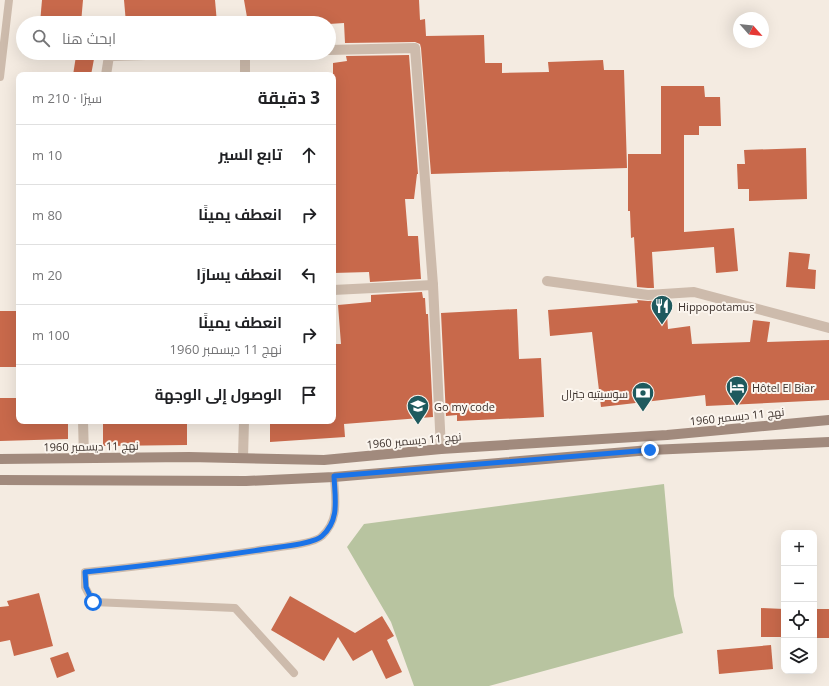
<!DOCTYPE html>
<html lang="ar">
<head>
<meta charset="utf-8">
<style>
  :root { --surface:#fff; --page:#f6f6f6; --text:#202124; --muted:#757577; --line:#e0e0e0 }
  body { margin:0; font-family:"Open Sans",Cairo,sans-serif; background:var(--page); color:var(--text); direction:rtl }
  .controls { position:absolute; right:12px; bottom:12px; display:grid; overflow:hidden; border-radius:8px; box-shadow:0 4px 16px #0002 }
  .controls button { width:36px; height:36px; display:grid; place-items:center; padding:0; border:0; border-bottom:1px solid var(--line); background:var(--surface); color:var(--text); font:20px sans-serif }
  .compass { position:absolute; left:733px; top:12px; width:36px; height:36px; border-radius:50%; background:var(--surface); box-shadow:0 4px 16px #0002; rotate:117deg }
  .stop { position:absolute; width:12px; height:12px; margin:-9px; border:3px solid #1a73e8; border-radius:50%; background:#fff }
  .stop.end { background:#1a73e8; border-color:#fff; box-shadow:0 1px 4px #0008 }
  .list { margin:0; padding:0; list-style:none }
  h2 { display:flex; justify-content:space-between; align-items:center; height:52px; margin:0; padding:0 16px; font-size:17px }
  h2 small { font-size:13px; font-weight:400; color:var(--muted) }
  .list li { display:grid; grid-template-columns:26px 1fr auto; gap:12px; align-items:center; box-sizing:border-box; height:60px; padding:0 16px; border-top:1px solid var(--line) }
  .list b { display:block; font-size:15px; white-space:nowrap }
  .list p { margin:0; font-size:13px; white-space:nowrap; color:var(--muted) }
  .list em { font-size:13px; font-style:normal; color:var(--muted) }
  .icon { flex:none; width:22px; height:22px; fill:none; stroke:currentColor; stroke-width:2; stroke-linecap:round; stroke-linejoin:round }
  .map { position:relative; flex:none; width:829px; height:686px; overflow:hidden; direction:ltr }
  .search { position:absolute; background:var(--surface); box-shadow:0 4px 16px #0002; left:16px; top:16px; width:320px; height:44px; display:flex; align-items:center; gap:10px; box-sizing:border-box; padding:0 14px; border-radius:22px; color:var(--muted); font-size:15px }
  .panel { position:absolute; background:var(--surface); box-shadow:0 4px 16px #0002; left:16px; top:72px; width:320px; height:352px; border-radius:8px; direction:rtl }
  .map>svg:first-child { display:block }
</style>
</head>
<body>
<div class="map">
<svg width="829" height="686" viewBox="0 0 829 686">
  <rect width="100%" height="100%" fill="#f4ebe1"/>
  <path fill="#b8c4a0" d="M664 484 674 596 683 633 489 686H414L391 622 347 547 364 524Z"/>
  <g fill="#c8694b">
    <path d="M42 0H83L81 23H40Z"/>
    <path d="M124 0H215L217 23H126Z"/>
    <path d="M244 0H419L420 20 425 19 426 36 484 35 485 63H502V73L549 72 548 62 603 60 604 70H624L627 168 431 174 421 48 420 44 415 42 345 43 344 23 329 24V23H248Z"/>
    <path d="M409 55 418 174H417L414 199H405L408 236H418L421 279 370 282 369 272 333 273V210H336L333 150V63L347 61 346 56Z"/>
    <path d="M76 56 94 59 91 75H73Z"/>
    <path d="M661 86H704L705 97H720L721 126H699V135H684V232L734 228 738 271 716 273 714 247 652 252 654 288H648L637 287 634 237 631 238 630 211H628V154H661Z"/>
    <path d="M806 148 807 199 749 201V189H738L737 164H745L744 150Z"/>
    <path d="M789 252 810 254 808 269 816 270 815 289 786 287Z"/>
    <path d="M422 292 423 298H425L426 314H428L433 417 344 424 345 437 270 442V421H333V344H341L338 305 371 302V295Z"/>
    <path d="M637 300 648 301 666 300 668 329 690 326 692 344 750 342 753 320 770 322 767 342 829 340V400L706 406 705 395 601 407 592 332 550 336 548 310 638 303Z"/>
    <path d="M517 309 519 359 541 358 544 417 457 421V415L446 416 441 313Z"/>
    <rect x="0" y="311" width="19" height="56"/>
    <path d="M0 398H19V421H68V439L0 441Z"/>
    <path d="M103 421H187V445L103 446Z"/>
    <path d="M39 593 53 646 14 656 10 640 0 642V607L9 606 7 601Z"/>
    <path d="M290 596 355 633 382 616 394 636 387 640 402 672 386 679 372 650 353 661 338 637 324 661 271 630Z"/>
    <path d="M761 608 784 609V637H761Z"/>
    <rect x="814" y="609" width="15" height="29"/>
    <path d="M771 645 773 669 719 674 717 650Z"/>
    <path d="M68 652 75 671 57 678 50 658Z"/>
  </g>
  <g fill="none" stroke-linecap="round" stroke-linejoin="round">
    <g stroke="#cdbbac" stroke-width="8">
      <path d="M0 77 9 0"/>
      <path d="M294 673 235 608 93 602 85 587V572C145 566 206 558 266 549 279 547 314 544 322 536 340 519 335 499 334 477"/>
    </g>
    <g stroke="#cdbbac" stroke-width="10">
      <path d="M329 50 415 48 433 285 441 449"/>
      <path d="M245 53V75"/>
      <path d="M106 75 109 56 220 53"/>
      <path d="M547 281 648 295 694 292 829 328"/>
      <path d="M333 290 433 285"/>
      <path d="M83 421 84 457"/>
      <path d="M243 458 244 421"/>
    </g>
    <g stroke="#a18a7d" stroke-width="10">
      <path d="M0 459 189 457 324 460 441 449 667 435 829 420"/>
      <path d="M0 480 246 481 334 477 650 450 829 442"/>
    </g>
  </g>
  <g fill="none" stroke-linecap="round" stroke-linejoin="round">
    <path stroke="#1a73e8" stroke-width="5" d="M93 602 86 587 85 572C145 566 206 558 266 549 279 547 314 544 322 536 340 520 335 499 334 476L650 450"/>
  </g>
  <defs>
    <g id="restaurant-pin" transform="scale(1.15)"><path d="M0 17L-7.5 6A9.5 9.5 0 1 1 7.5 6Z" fill="#1f5a5e" stroke="#fbf5ee"/><path d="M-5-6h1v4h1v-4h1v4h1v-4h1v5L-1.5 .5V6h-2V.5L-5-1ZM5-6V6H3V1.5H1.5Q1.5-4 5-6Z" fill="#fff"/></g>
    <g id="hotel-pin" transform="scale(1.15)"><path d="M0 17L-7.5 6A9.5 9.5 0 1 1 7.5 6Z" fill="#1f5a5e" stroke="#fbf5ee"/><path d="M-6-4.5h1.5V1H6V5H4.5V3h-9V5H-6ZM-4 0a1.8 1.8 0 1 1 3.6 0ZM.5 0V-2.5h3Q6-2.5 6 0Z" fill="#fff"/></g>
    <g id="bank-pin" transform="scale(1.15)"><path d="M0 17L-7.5 6A9.5 9.5 0 1 1 7.5 6Z" fill="#1f5a5e" stroke="#fbf5ee"/><path d="M-6-4H6V4H-6ZM0-2.3a2.3 2.3 0 1 0 0 4.6a2.3 2.3 0 1 0 0-4.6Z" fill="#fff"/></g>
    <g id="school-pin" transform="scale(1.15)"><path d="M0 17L-7.5 6A9.5 9.5 0 1 1 7.5 6Z" fill="#1f5a5e" stroke="#fbf5ee"/><path d="M0-5L7-2L0 1L-7-2ZM-4 1L0 2.5L4 1V4Q0 6-4 4Z" fill="#fff"/></g>
  </defs>
  <g fill-rule="evenodd">
    <use href="#restaurant-pin" x="662" y="306"/>
    <use href="#hotel-pin" x="737" y="387"/>
    <use href="#bank-pin" x="643" y="393"/>
    <use href="#school-pin" x="418" y="406"/>
  </g>
  <g text-anchor="middle" dominant-baseline="central" stroke-width="4" stroke-linejoin="round" paint-order="stroke">
    <g font-size="11" fill="#3b302b" stroke="#fbf5ee" text-anchor="start">
      <text x="678" y="306">Hippopotamus</text>
      <text x="752" y="387">Hôtel El Biar</text>
      <text x="628" y="393" text-anchor="end">سوسيتيه جنرال</text>
      <text x="434" y="406">Go my code</text>
    </g>
    <g font-size="11" fill="#3b302b" stroke="#fbf5ee">
      <text transform="translate(737 416) rotate(-6)">نهج 11 ديسمبر 1960</text>
      <text transform="translate(414 440) rotate(-5)">نهج 11 ديسمبر 1960</text>
      <text transform="translate(91 446) rotate(-1)">نهج 11 ديسمبر 1960</text>
    </g>
  </g>
</svg>
<div class="controls">
<button>+</button>
<button>−</button>
<button><svg class="icon" aria-label="locate" viewBox="0 0 24 24"><circle cx="12" cy="12" r="6"/><path d="M12 2v4M12 18v4M2 12h4M18 12h4"/></svg></button>
<button><svg class="icon" aria-label="layers" viewBox="0 0 24 24"><path d="M12 4l9 5-9 5-9-5zM3 14l9 5 9-5"/></svg></button>
</div>
<svg class="compass" viewBox="-18 -18 36 36"><path d="M0-13l5 13h-10z" fill="#e53935"/><path d="M0 13l5-13h-10z" fill="#757577"/></svg>
<div class="stop" style="left:93px;top:602px"></div>
<div class="stop end" style="left:650px;top:450px"></div>
<div class="search"><svg class="icon" aria-label="search" viewBox="0 0 24 24"><circle cx="10" cy="10" r="6"/><path d="M15 15l6 6"/></svg>ابحث هنا</div>
<section class="panel">
<h2>3 دقيقة<small>سيرًا · 210 m</small></h2>
<ul class="list">
<li><svg class="icon" aria-label="ahead" viewBox="0 0 24 24"><path d="M12 20V5M6 11l6-6 6 6"/></svg><div><b>تابع السير</b></div><em>10 m</em></li>
<li><svg class="icon" aria-label="right" viewBox="0 0 24 24"><path d="M7 20v-9h11M14 6l5 5-5 5"/></svg><div><b>انعطف يمينًا</b></div><em>80 m</em></li>
<li><svg class="icon" aria-label="left" viewBox="0 0 24 24"><path d="M17 20v-9H6M10 6l-5 5 5 5"/></svg><div><b>انعطف يسارًا</b></div><em>20 m</em></li>
<li><svg class="icon" aria-label="right" viewBox="0 0 24 24"><path d="M7 20v-9h11M14 6l5 5-5 5"/></svg><div><b>انعطف يمينًا</b><p>نهج 11 ديسمبر 1960</p></div><em>100 m</em></li>
<li><svg class="icon" aria-label="arrive" viewBox="0 0 24 24"><path d="M6 21V4h12l-3 4 3 4H6"/></svg><div><b>الوصول إلى الوجهة</b></div></li>
</ul>
</section>
</div>
</body>
</html>
